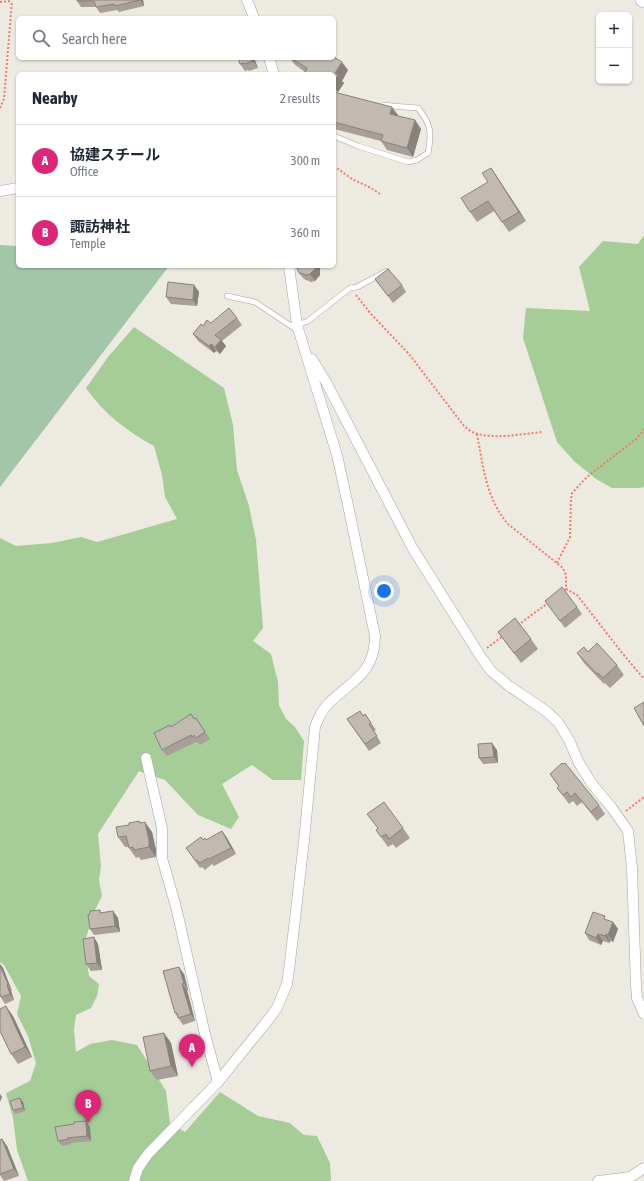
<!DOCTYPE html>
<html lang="en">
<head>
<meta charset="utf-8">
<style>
  :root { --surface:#fff; --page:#f6f6f7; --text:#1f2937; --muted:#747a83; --line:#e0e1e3; --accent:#db2777 }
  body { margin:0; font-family:"Asap Condensed","Noto Sans JP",sans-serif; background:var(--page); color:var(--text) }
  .controls { position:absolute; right:12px; top:12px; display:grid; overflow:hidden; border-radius:6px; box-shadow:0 1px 3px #0004 }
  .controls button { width:36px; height:36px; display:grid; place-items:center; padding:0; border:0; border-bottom:1px solid var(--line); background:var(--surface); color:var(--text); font:20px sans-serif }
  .you { position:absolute; left:384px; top:591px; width:14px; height:14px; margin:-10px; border:3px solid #fff; border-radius:50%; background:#1a73e8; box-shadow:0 0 0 6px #1a73e833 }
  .badge { display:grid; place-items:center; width:26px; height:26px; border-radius:50%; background:var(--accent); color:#fff; font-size:13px; font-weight:700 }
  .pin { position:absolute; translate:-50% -33px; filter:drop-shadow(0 1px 2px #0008) }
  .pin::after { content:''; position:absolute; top:21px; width:14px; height:12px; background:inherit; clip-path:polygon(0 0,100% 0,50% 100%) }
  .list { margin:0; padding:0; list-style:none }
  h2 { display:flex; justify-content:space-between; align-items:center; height:52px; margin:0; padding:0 16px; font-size:17px }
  h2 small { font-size:13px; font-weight:400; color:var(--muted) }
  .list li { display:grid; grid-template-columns:26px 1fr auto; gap:12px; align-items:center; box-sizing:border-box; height:72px; padding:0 16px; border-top:1px solid var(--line) }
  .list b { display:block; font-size:15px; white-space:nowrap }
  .list p { margin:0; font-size:13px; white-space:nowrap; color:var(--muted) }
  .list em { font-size:13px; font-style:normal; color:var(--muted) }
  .icon { flex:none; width:22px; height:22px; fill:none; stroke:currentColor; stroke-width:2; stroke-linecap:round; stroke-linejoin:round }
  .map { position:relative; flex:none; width:644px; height:1181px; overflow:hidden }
  .search { position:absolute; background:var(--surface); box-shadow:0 1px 3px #0004; left:16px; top:16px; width:320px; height:44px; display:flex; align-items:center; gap:10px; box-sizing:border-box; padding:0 14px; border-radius:6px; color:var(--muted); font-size:15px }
  .panel { position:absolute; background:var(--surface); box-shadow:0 1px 3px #0004; left:16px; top:72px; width:320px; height:196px; border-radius:6px }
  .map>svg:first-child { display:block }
</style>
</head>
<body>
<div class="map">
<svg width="644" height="1181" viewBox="0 0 644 1181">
  <rect width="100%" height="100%" fill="#edeae2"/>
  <g fill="#a6cc97">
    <path d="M644 235V487L640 488H612L596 479 574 461 557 442 523 338 526 308 590 311 579 267 603 241 638 244Z"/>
    <path d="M134 327 224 388 233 425 237 470 249 506 256 540 263 628 253 641 271 654 278 682 279 705 286 719 295 727 304 741 301 780H273L252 765 222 784 239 817 231 829 198 815 165 780 139 771 98 834 101 866 99 880 102 896 95 910 84 944 89 976 99 984 97 996 91 1008 76 1015 74 1029 76 1052 90 1044 112 1040 137 1045 166 1091 170 1123 185 1132 220 1092 258 1116 290 1123 304 1135 317 1136 330 1163 331 1181H28L17 1150 13 1118 6 1093 30 1081 36 1063 28 1036 17 1014 21 996 4 965 0 962V538L16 546 52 543 81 537 97 542 177 519 165 497 162 475 154 446C128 432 103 413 86 388L108 357Z"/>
  </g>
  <path fill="#a3c6a9" d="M0 245 18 246V266H169L0 487Z"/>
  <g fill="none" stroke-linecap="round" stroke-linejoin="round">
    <g stroke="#a3a3a3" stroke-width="6">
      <g id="service">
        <path d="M334 136 358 146 408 162 417 160 428 153C432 133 431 124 418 108L392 106 384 105"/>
        <path d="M227 296 255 302 297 330"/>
        <path d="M297 325 308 321 350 288 357 287 387 271"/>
      </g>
    </g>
    <g stroke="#a3a3a3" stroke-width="11">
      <g id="minor">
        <path d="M247 0 254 18"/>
        <path d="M269 58 274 74"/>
        <path d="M0 191 18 188"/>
        <path d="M312 359 326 382 413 549 479 654 491 671 509 686 546 711 558 722 569 740 579 763 592 784 612 808 628 831 632 868 636 986 637 998 644 1014"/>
        <path d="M146 758 162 828V858L176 907 205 1034 218 1082"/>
        <path d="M134 1181 138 1168 148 1154 218 1082 268 1020 277 1008 287 984 290 962 304 841 315 727C318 719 322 711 327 705 350 681 375 675 375 636L349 510 337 455 297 325 289 266"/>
        <path d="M598 1181 630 1177 644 1168"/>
      </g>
    </g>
    <g stroke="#a3a3a3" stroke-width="14">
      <path id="tertiary" d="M642 0 644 1"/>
    </g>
    <g stroke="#f87a69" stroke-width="2" stroke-dasharray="2 2" stroke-linecap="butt">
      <path d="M0 2 12 1"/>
      <path d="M0 108 4 99 12 1"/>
      <path d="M334 166 352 179 371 188 380 194"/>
      <path d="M356 295 371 314 409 354 464 426C468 429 472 433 478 434 498 439 521 434 542 432"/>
      <path d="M477 434C483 465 486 499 508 524L563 568 566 575V589L562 592"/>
      <path d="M557 563 570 537 571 500 572 493 587 477 636 439 644 429"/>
      <path d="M566 589 577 595 623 654 644 679"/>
      <path d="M518 625 548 603"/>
      <path d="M487 648 503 636"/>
      <path d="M626 811 644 797"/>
    </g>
    <use href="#service" stroke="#fff" stroke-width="5"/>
    <use href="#minor" stroke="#fff" stroke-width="10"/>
    <use href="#tertiary" stroke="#fff" stroke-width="13"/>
  </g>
  <g fill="#a79f98">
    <path d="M77 0H143L144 6 119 12 117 10 100 13 96 7H81L77 1Z"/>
    <path d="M238 58H254L258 68 249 71 248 70 245 71 240 64Z"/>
    <path d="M290 58H334L348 70 342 81 344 83 338 92 334 91V74L305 72 294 64Z"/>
    <path d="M334 92 398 115V116L415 120 421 129 413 157 387 150 381 141 334 129Z"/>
    <path d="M491 168 526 221 509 232 494 211 477 222 470 212 488 182Z"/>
    <path d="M320 267V275L315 281 311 282 304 279 299 273Z"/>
    <path d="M375 279 402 285 406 292 393 303Z"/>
    <path d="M194 285 199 292 197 306 171 304 166 297Z"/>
    <path d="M237 318 242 325 222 341 226 346 220 354 216 351 214 353 198 341 193 334 203 326 211 323Z"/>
    <path d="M545 601 577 607 582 614 565 628Z"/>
    <path d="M498 632 531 639 538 649 521 663Z"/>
    <path d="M588 652 617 665 624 675 610 688 605 683 604 684 584 663 577 653Z"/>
    <path d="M191 714 195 719 196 718 210 739 200 745 198 742 197 743 196 742 167 756 162 750 171 727Z"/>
    <path d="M365 714 376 730 374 731 381 743 369 751 347 719 363 715Z"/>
    <path d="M497 750 498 763 483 764 479 758Z"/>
    <path d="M550 774 599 805 605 814 597 821 582 802 577 806 573 801 569 804 557 788 559 787Z"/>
    <path d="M367 814 403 828 410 838 396 848 393 844 388 847 376 830 378 828Z"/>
    <path d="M139 821 141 823 152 832 156 850V857L141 860 139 857 136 858 129 848V847H125L118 837 129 825Z"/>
    <path d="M222 831 227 838 236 854 214 866 212 864 205 870 202 867 200 868 186 848 203 840H206Z"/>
    <path d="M100 910 101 913 113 911 118 918 120 932 94 935 90 929V914Z"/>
    <path d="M608 921 613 922 618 929 613 942 610 941V943L603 941 601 945 589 940 585 933Z"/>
    <path d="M98 944 102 970 91 971 86 964Z"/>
    <path d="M0 964 3 968 12 991H11L14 1000 5 1004 0 996Z"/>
    <path d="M184 974 188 990H187L195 1021 183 1025 175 1013Z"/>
    <path d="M13 1016 32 1057 18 1064 11 1054Z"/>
    <path d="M164 1033 171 1043 178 1076 157 1080 150 1071Z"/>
    <path d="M20 1098 23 1102 25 1111 15 1114 13 1110Z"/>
    <path d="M90 1127 91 1141 71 1143V1144L62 1146 58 1141Z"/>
    <path d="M2 1139 7 1146 19 1176 4 1181 0 1175V1140Z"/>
  </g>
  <g fill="#88827c">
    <path d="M140 0H143L144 6Z"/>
    <path d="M252 58H254L258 68 253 61Z"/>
    <path d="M342 62 348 70 342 81 344 83 338 92 334 86V81L335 73Z"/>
    <path d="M392 107 398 115 396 122 390 114Z"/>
    <path d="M415 120 421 129 413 157 407 148Z"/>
    <path d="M491 168 498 178 526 221 519 212Z"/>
    <path d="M316 266H319L320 267V275L315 281 310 274Z"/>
    <path d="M194 285 199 292 197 306 193 300Z"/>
    <path d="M221 340 226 346 220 354 215 347Z"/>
    <path d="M211 344 216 351 214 353 209 346Z"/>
    <path d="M492 743 497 750 498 763 494 757Z"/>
    <path d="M145 822 152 832 156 850V857L149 847Z"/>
    <path d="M222 831 227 838 236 854 231 848Z"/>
    <path d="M113 911 118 918 120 932 115 926Z"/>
    <path d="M613 922 618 929 613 942 608 935Z"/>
    <path d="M598 934 603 941 601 945 596 938Z"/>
    <path d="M606 934 610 941V943L605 936Z"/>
    <path d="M94 937 98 944 102 970 97 963Z"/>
    <path d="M0 964 3 968 12 991 8 984 0 966Z"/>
    <path d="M179 967 184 974 188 990 184 983Z"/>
    <path d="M182 984 187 990 195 1021 191 1014Z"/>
    <path d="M7 985 11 991 14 1000 10 994Z"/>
    <path d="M6 1006 13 1016 32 1057 25 1047Z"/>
    <path d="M164 1033 171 1043 178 1076 171 1066Z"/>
    <path d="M0 1094 2 1097 0 1102Z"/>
    <path d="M20 1098 23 1102 25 1111 23 1108Z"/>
    <path d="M86 1121 90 1127 91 1141 87 1136Z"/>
    <path d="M2 1139 7 1146 19 1176 14 1169Z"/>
  </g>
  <g fill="#c2b9b1" stroke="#88827c">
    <path d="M77 0H140L115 6 114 4 96 7 94 1H77Z"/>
    <path d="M334 57 342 62 335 73 338 75 334 81V74H304L307 68 291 58H334Z"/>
    <path d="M238 58H252L253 61 244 64V63L240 64Z"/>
    <path d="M334 92 392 107 390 114 415 120 407 148 381 141 383 135 334 122Z"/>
    <path d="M491 168 519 212 502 222 488 201 470 212 461 198 488 182 482 173Z"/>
    <path d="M296 266H316V268L310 274 307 275 299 273Z"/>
    <path d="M388 269 402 285 388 296 375 279Z"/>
    <path d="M168 282 194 285 193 300 166 297Z"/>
    <path d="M229 308 237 318 215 335 221 340 215 347 211 344 209 346 193 334 201 324 203 326 207 320 211 323Z"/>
    <path d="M562 587 577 607 560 621 545 601Z"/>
    <path d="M515 618 531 639 514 653 498 632Z"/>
    <path d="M597 643 617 665 603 678 598 673 597 674 577 653 584 647 588 652Z"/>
    <path d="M644 702V726L634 708Z"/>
    <path d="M360 711 363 716 365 714 371 723 369 724 377 736 365 744 347 719Z"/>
    <path d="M191 714 194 719 196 718 205 732 196 738 194 735 192 737 191 735 162 750 154 733 170 725 171 727Z"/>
    <path d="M492 743 494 757 479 758 478 744Z"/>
    <path d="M562 763 563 764 565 763 599 805 591 812 575 793 571 797 567 792 563 795 557 788 559 786 550 774Z"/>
    <path d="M384 802 403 828 389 839 386 834 381 837 376 830 378 828 367 814Z"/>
    <path d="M139 821 140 823 145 822 149 840V847L134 850 133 847 129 848 126 836 118 837 116 827 129 825V823Z"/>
    <path d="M222 831 231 848 209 859 208 858 200 863 197 860 196 861 186 848 201 837 203 840 205 838 206 840Z"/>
    <path d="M100 910V913L113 911 115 926 90 929 88 915 90 914V911Z"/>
    <path d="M593 912 605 916 604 919 613 922 608 935 606 934 605 936 598 934 596 938 585 933Z"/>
    <path d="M94 937 97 963 86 964 83 939Z"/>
    <path d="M0 966 8 984 7 985 10 994 1 997 0 995Z"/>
    <path d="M179 967 184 983 182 984 191 1014 178 1018 177 1013H175L163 971Z"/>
    <path d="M6 1006 25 1047 11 1054 0 1031V1009Z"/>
    <path d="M164 1033 171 1066 150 1071 143 1037Z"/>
    <path d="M20 1098 23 1108 13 1110 10 1101Z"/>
    <path d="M86 1121 87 1136 67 1138 68 1139 58 1141 55 1127 74 1124V1122Z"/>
    <path d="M2 1139 14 1169 0 1174V1140Z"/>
  </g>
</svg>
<div class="controls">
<button>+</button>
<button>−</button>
</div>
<div class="you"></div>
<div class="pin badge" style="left:192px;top:1067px">A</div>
<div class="pin badge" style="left:88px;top:1123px">B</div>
<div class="search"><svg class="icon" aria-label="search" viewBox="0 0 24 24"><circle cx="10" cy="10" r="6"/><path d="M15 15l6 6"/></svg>Search here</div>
<section class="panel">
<h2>Nearby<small>2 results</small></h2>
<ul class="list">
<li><span class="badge">A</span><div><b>協建スチール</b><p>Office</p></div><em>300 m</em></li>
<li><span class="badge">B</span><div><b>諏訪神社</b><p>Temple</p></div><em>360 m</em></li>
</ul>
</section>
</div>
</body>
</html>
